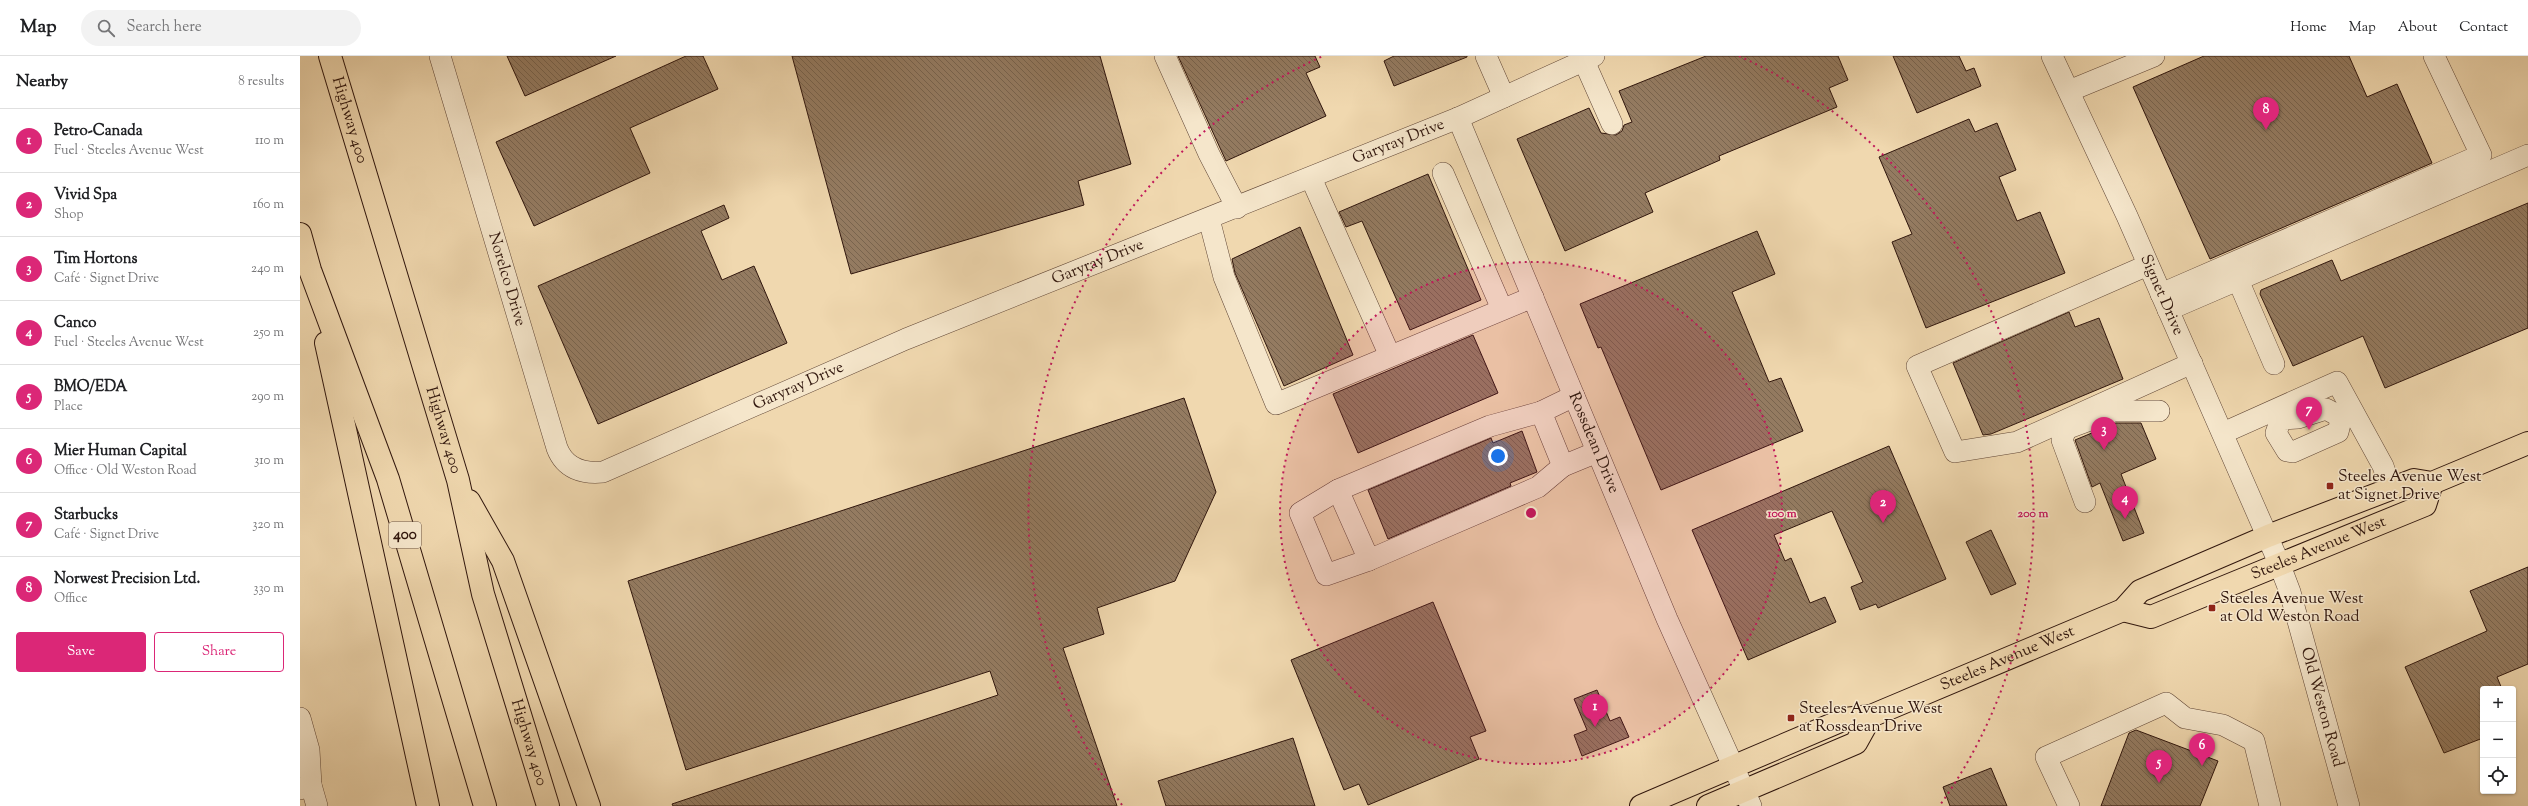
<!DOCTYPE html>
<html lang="en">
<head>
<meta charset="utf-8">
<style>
  :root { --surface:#fff; --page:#f2f2f2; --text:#202124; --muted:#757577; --line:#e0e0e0; --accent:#db2777 }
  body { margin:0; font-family:"Sorts Mill Goudy",serif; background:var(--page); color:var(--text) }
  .controls { position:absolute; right:12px; bottom:12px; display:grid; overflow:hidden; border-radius:4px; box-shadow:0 1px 3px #0004 }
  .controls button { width:36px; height:36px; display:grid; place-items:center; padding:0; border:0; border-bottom:1px solid var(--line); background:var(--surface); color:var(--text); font:20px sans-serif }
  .you { position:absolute; left:1198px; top:400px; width:14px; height:14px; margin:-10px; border:3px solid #fff; border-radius:50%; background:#1a73e8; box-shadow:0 0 0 6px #1a73e833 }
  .badge { display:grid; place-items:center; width:26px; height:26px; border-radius:50%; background:var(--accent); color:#fff; font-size:13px; font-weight:700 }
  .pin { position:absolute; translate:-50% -33px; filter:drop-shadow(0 1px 2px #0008) }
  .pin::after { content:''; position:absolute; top:21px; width:14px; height:12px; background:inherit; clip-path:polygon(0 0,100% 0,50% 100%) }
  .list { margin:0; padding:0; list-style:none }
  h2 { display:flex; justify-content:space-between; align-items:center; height:52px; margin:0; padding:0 16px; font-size:17px }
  h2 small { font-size:13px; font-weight:400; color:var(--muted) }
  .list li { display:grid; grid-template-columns:26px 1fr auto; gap:12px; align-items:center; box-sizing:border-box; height:64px; padding:0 16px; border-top:1px solid var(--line) }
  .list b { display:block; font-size:15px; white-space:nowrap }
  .list p { margin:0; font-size:13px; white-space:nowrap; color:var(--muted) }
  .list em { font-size:13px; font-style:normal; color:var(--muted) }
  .actions { display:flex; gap:8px; padding:12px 16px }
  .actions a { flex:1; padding:9px 0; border:1px solid var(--accent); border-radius:4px; text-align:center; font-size:14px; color:var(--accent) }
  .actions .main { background:var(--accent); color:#fff }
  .icon { flex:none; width:22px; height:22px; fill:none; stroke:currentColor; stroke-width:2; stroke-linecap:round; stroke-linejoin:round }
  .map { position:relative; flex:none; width:2228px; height:750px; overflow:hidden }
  header { display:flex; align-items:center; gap:24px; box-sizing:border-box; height:56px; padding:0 20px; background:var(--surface); border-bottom:1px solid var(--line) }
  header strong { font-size:19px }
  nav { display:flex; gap:22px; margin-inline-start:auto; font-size:14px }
  .search { width:280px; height:36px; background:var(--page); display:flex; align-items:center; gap:10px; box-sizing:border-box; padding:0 14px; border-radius:22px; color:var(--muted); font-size:15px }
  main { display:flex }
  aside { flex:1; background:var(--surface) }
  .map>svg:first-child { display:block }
</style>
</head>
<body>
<header>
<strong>Map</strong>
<div class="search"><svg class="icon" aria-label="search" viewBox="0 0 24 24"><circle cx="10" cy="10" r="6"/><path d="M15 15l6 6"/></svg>Search here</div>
<nav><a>Home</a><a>Map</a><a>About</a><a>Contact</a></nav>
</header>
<main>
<aside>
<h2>Nearby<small>8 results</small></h2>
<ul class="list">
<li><span class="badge">1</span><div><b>Petro-Canada</b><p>Fuel · Steeles Avenue West</p></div><em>110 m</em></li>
<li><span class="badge">2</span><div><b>Vivid Spa</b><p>Shop</p></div><em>160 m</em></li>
<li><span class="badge">3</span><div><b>Tim Hortons</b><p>Café · Signet Drive</p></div><em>240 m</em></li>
<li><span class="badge">4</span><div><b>Canco</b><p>Fuel · Steeles Avenue West</p></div><em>250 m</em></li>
<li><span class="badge">5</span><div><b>BMO/EDA</b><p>Place</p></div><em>290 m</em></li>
<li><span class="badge">6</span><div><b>Mier Human Capital</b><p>Office · Old Weston Road</p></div><em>310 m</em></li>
<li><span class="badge">7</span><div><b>Starbucks</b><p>Café · Signet Drive</p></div><em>320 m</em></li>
<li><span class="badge">8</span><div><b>Norwest Precision Ltd.</b><p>Office</p></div><em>330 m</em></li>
</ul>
<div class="actions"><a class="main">Save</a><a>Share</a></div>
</aside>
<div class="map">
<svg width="2228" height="750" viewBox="0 0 2228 750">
  <defs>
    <pattern id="building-back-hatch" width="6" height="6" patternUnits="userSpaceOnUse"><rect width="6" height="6" fill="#947b61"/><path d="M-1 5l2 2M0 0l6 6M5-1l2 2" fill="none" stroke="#79644e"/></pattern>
  </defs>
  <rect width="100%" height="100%" fill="#f0d8af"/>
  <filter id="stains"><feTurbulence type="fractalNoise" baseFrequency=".005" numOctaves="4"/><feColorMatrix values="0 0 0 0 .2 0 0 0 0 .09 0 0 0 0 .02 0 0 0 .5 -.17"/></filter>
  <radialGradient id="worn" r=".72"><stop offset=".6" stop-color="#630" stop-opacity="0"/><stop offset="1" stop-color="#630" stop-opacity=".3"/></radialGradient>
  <g fill="url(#building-back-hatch)" stroke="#30160d">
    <path d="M207 0H316L225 40Z"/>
    <path d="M386 0H403L418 33 330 72 350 117 234 170 196 86Z"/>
    <path d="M492 0H800L831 108 778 125 784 149 551 218Z"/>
    <path d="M878 0H1015L1020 11 1006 17 1026 60 926 105Z"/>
    <path d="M1094 0H1167V1L1094 30 1084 5Z"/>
    <path d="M1406 0H1538L1548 24 1529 32 1537 51 1419 100 1420 104 1345 137 1353 156 1265 195 1217 83 1289 52 1301 77 1316 79 1322 75 1324 69 1332 66 1319 35Z"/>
    <path d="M1593 0H1659L1666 15 1674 12 1681 30 1617 57Z"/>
    <path d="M1904 0H2049L2067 41 2097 28 2132 107 1910 203 1833 31Z"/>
    <path d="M1669 63 1675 76 1697 67 1716 114 1699 121 1717 165 1740 156 1765 217 1626 272 1592 186 1612 178 1579 101Z"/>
    <path d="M1128 118 1181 244 1110 274 1062 165 1046 171 1039 156Z"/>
    <path d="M2228 147V272L2085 332 2063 280 1993 310 1960 238 1961 234 2032 204 2041 225Z"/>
    <path d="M424 149 429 162 401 175 422 224 454 210 487 287 298 368 238 230Z"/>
    <path d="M1000 171 1053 299 984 330 935 217 932 203Z"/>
    <path d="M1457 175 1475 218 1432 236 1469 326 1481 322 1503 375 1361 434 1301 291 1298 292 1280 248Z"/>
    <path d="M1769 256 1775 271 1799 262 1823 323 1691 378 1683 379 1653 307Z"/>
    <path d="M1173 279 1198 337 1058 397 1033 338Z"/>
    <path d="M884 342 916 436 875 525 797 552 804 578 763 592 817 750H373L372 748 698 639 690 615 386 714 328 525Z"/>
    <path d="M1816 367H1841L1856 403 1821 418 1844 477 1823 485 1800 427 1792 431 1775 384Z"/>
    <path d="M1222 375 1237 416 1210 427 1211 430 1088 483 1068 434 1191 382 1193 387Z"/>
    <path d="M1589 390 1646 523 1578 552 1576 548 1560 554 1551 531 1563 526 1532 455 1474 479 1485 505 1491 502 1510 547 1525 541 1536 566 1448 604 1392 474Z"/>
    <path d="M1691 474 1716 528 1691 539 1666 486Z"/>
    <path d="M2228 511V608L2197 621 2202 633H2183V682L2144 697 2105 611 2187 575 2170 535Z"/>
    <path d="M1133 546 1186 675 1170 681 1179 703 1068 749 1059 728 1044 734 991 604Z"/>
    <path d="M1297 634 1310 665 1320 661 1329 681 1282 700 1274 679 1287 674 1274 643Z"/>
    <path d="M1836 674 1918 705 1900 750H1801L1829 677Z"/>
    <path d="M993 682 1015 750H866L858 725Z"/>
    <path d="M1691 712 1707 750H1650L1643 731Z"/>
  </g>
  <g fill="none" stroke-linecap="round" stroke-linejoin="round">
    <g stroke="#604636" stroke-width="22">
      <g id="minor">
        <path id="s1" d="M140 0 257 392C265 413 283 418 303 416L606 283 1158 62 1294 0"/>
        <path d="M865 0 909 98 937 152"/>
        <path d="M1186 0 1204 41"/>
        <path id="s2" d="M1752 0 1827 160 1979 507 1990 536 2049 750"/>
        <path d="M1284 5 1312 68"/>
        <path d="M1769 35 1854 0"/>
        <path id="s3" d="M1158 62 1367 563 1451 750"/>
        <path d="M1143 117 1202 253"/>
        <path d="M1011 122 1090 300"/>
        <path d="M909 163 924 221 976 348 1233 241"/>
        <path d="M1848 209 1617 310 1655 396 1717 386 1892 307"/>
        <path d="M1938 224 1974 308"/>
        <path d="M1861 238 2181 99 2134 0"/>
        <path d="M1868 254 2228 99"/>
        <path d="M1274 340 1241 356 1263 410 1297 396"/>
        <path d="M2026 353 2039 360 2040 368 2038 376 1993 396 1987 395 1976 377 1981 363 1998 362Z"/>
        <path d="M1241 356 1190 370 1038 434 1069 504 1238 431 1263 410"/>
        <path d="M1923 377 2037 326 2083 410 2091 433"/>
        <path d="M1038 434 1000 457 1026 519 1069 504"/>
        <path d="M1785 446 1762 384 1766 373 1814 355H1859"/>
        <path d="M0 662 9 694 11 729 0 733"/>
        <path d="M11 729 17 750"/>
        <path d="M1769 750 1746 701 1866 647 1885 662 1923 669 1954 685 1970 750"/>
      </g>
    </g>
    <g stroke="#30160d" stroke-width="24">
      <g id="major">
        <path id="s4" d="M1823 554 1851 561 2125 449 2132 427"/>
        <path id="s5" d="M1341 750 1545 663 1571 660 1823 554 1840 535 1968 480 2114 424 2132 427 2228 387"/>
        <path d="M1408 750 1556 687 1571 660"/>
      </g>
    </g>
    <g stroke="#30160d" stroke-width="24">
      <g id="highway">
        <path id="s6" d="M30 0 158 424 183 538 248 750"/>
        <path d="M0 178 10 214 88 423 185 750"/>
        <path d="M26 287 128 750"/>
        <path d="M169 445 203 505 289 750"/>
      </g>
    </g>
    <use href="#minor" stroke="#f5e6cb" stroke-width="21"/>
    <use href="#major" stroke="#f0d8af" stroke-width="22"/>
    <use href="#highway" stroke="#f0d8af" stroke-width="22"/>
  </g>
  <circle cx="1231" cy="457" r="251" fill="#c2185b" fill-opacity=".12"/>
  <g fill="none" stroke="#c2185b" stroke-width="2" stroke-dasharray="2 4">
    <circle cx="1231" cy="457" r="251"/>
    <path d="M822 749A502 502 0 0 1 1023 0M1439 0A502 502 0 0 1 1640 749"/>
  </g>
  <g fill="#8f2418" stroke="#f5e6cb" stroke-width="1.5">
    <rect x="2026" y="426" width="8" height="8" rx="2"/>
    <rect x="1908" y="548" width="8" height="8" rx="2"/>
    <rect x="1487" y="658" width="8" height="8" rx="2"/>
  </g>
  <g text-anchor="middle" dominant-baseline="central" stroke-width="3" stroke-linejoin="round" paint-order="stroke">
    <rect fill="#f5e6cb" stroke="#6b5446" stroke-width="1" x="89" y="466" width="32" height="26" rx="3"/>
    <g font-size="15" font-weight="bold" fill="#30160d">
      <text x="105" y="479">400</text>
    </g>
    <g font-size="16" fill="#30160d" stroke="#f5e6cb">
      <text stroke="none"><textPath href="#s6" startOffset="67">Highway 400</textPath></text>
      <text stroke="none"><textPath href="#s1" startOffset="1327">Garyray Drive</textPath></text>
      <text stroke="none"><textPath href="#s1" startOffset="1003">Garyray Drive</textPath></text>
      <text stroke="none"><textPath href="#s1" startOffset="233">Norelco Drive</textPath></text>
      <text stroke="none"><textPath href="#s2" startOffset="263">Signet Drive</textPath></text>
      <text stroke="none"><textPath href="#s1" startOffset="679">Garyray Drive</textPath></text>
      <text stroke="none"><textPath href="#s6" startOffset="391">Highway 400</textPath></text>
      <text stroke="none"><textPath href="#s3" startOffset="352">Rossdean Drive</textPath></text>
      <text stroke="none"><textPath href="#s4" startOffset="210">Steeles Avenue West</textPath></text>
      <text stroke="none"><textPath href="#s5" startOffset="396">Steeles Avenue West</textPath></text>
      <text stroke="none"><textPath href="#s2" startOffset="706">Old Weston Road</textPath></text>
      <text stroke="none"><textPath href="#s6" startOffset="715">Highway 400</textPath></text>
    </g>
    <g font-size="16" fill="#30160d" stroke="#f5e6cb" text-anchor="start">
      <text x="2038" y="421">Steeles Avenue West<tspan x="2038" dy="18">at Signet Drive</tspan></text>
      <text x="1920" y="543">Steeles Avenue West<tspan x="1920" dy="18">at Old Weston Road</tspan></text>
      <text x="1499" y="653">Steeles Avenue West<tspan x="1499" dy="18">at Rossdean Drive</tspan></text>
    </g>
  </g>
  <circle cx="1231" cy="457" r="6" fill="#c2185b" stroke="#f5e6cb" stroke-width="2"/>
  <g font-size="12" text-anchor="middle" font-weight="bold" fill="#c2185b" stroke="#f5e6cb" stroke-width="3" stroke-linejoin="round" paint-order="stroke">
    <text x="1482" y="461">100 m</text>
    <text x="1733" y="461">200 m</text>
  </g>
  <rect width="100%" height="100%" filter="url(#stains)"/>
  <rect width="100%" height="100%" fill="url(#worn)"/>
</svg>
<div class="controls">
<button>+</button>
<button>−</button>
<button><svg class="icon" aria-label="locate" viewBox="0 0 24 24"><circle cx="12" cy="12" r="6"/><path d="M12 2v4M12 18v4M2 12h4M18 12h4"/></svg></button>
</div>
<div class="you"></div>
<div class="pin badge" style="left:1295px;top:671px">1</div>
<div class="pin badge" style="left:1583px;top:467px">2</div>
<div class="pin badge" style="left:1804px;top:394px">3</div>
<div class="pin badge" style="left:1825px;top:463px">4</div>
<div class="pin badge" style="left:1859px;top:727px">5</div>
<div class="pin badge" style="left:1902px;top:710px">6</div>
<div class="pin badge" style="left:2009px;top:374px">7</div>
<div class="pin badge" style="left:1966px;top:74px">8</div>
</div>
</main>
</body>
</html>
